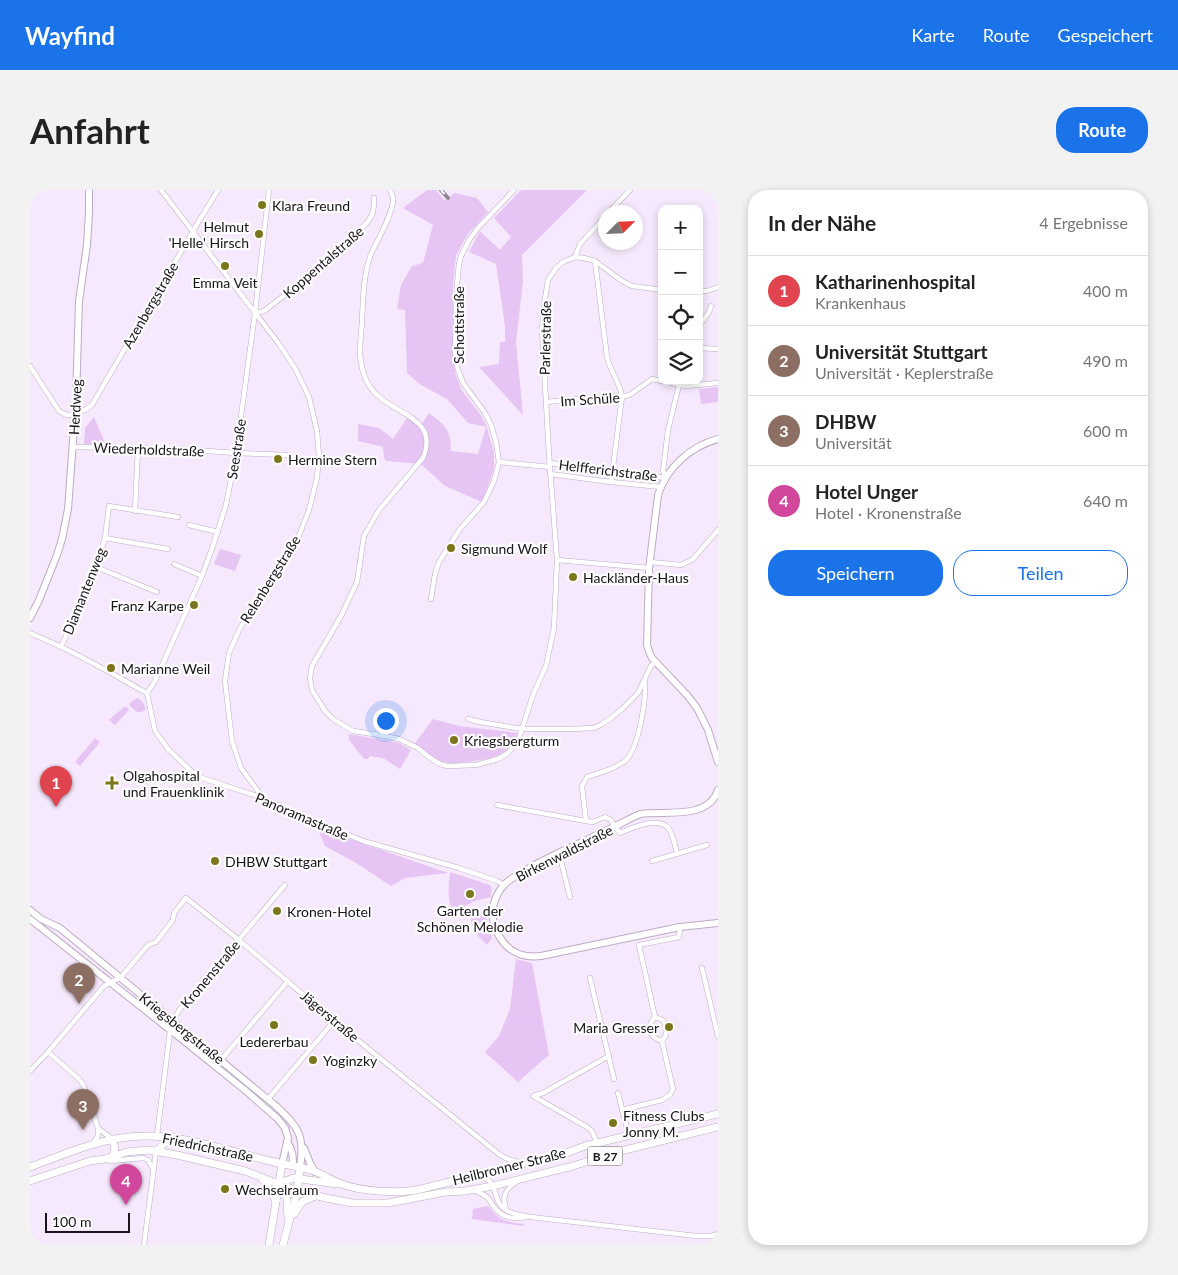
<!DOCTYPE html>
<html lang="de">
<head>
<meta charset="utf-8">
<style>
  :root { --surface:#fff; --page:#f2f2f2; --text:#222; --muted:#767676; --line:#e0e0e0; --accent:#1a73e8 }
  body { margin:0; font-family:Lato,sans-serif; background:var(--page); color:var(--text) }
  .controls { position:absolute; right:15px; top:15px; display:grid; overflow:hidden; border-radius:10px; box-shadow:0 2px 8px #0003 }
  .controls button { width:45px; height:45px; display:grid; place-items:center; padding:0; border:0; border-bottom:1px solid var(--line); background:var(--surface); color:var(--text); font:25px sans-serif }
  .compass { position:absolute; left:568px; top:15px; width:45px; height:45px; border-radius:50%; background:var(--surface); box-shadow:0 2px 8px #0003; rotate:66deg }
  .scale { position:absolute; left:15px; bottom:12px; width:85px; box-sizing:border-box; padding-left:5px; border:2px solid #19131b; border-top:0; font-size:14px; line-height:18px; white-space:nowrap; color:#19131b; -webkit-text-stroke:4px #fcfcfc; paint-order:stroke }
  .you { position:absolute; left:355px; top:530px; width:18px; height:18px; margin:-12px; border:4px solid #fff; border-radius:50%; background:#1a73e8; box-shadow:0 0 0 8px #1a73e833 }
  .badge { display:grid; place-items:center; width:32px; height:32px; border-radius:50%; background:var(--accent); color:#fff; font-size:16px; font-weight:700 }
  .pin { position:absolute; translate:-50% -41px; filter:drop-shadow(0 1px 2px #0008) }
  .pin::after { content:''; position:absolute; top:26px; width:18px; height:15px; background:inherit; clip-path:polygon(0 0,100% 0,50% 100%) }
  .list { margin:0; padding:0; list-style:none }
  h2 { display:flex; justify-content:space-between; align-items:center; height:65px; margin:0; padding:0 20px; font-size:21px }
  h2 small { font-size:16px; font-weight:400; color:var(--muted) }
  .list li { display:grid; grid-template-columns:32px 1fr auto; gap:15px; align-items:center; box-sizing:border-box; height:70px; padding:0 20px; border-top:1px solid var(--line) }
  .list b { display:block; font-size:19px; white-space:nowrap }
  .list p { margin:0; font-size:16px; white-space:nowrap; color:var(--muted) }
  .list em { font-size:16px; font-style:normal; color:var(--muted) }
  .actions { display:flex; gap:10px; padding:15px 20px }
  .actions a { flex:1; padding:11px 0; border:1px solid var(--accent); border-radius:20px; text-align:center; font-size:18px; color:var(--accent) }
  .actions .main { background:var(--accent); color:#fff }
  .icon { flex:none; width:28px; height:28px; fill:none; stroke:currentColor; stroke-width:2; stroke-linecap:round; stroke-linejoin:round }
  .map { position:relative; flex:none; width:688px; height:1055px; overflow:hidden; border-radius:20px }
  header { display:flex; align-items:center; gap:30px; box-sizing:border-box; height:70px; padding:0 25px; background:var(--accent); color:#fff }
  header strong { font-size:24px }
  nav { display:flex; gap:28px; margin-inline-start:auto; font-size:18px }
  .intro { display:flex; align-items:center; justify-content:space-between; box-sizing:border-box; height:120px; padding:0 30px }
  h1 { margin:0; font-size:35px }
  .button { padding:12px 22px; border-radius:20px; background:var(--accent); color:#fff; font-size:18px; font-weight:700 }
  main { display:flex; gap:30px; padding:0 30px }
  aside { flex:1; background:var(--surface); border-radius:20px; box-shadow:0 2px 8px #0003 }
  .map>svg:first-child { display:block }
</style>
</head>
<body>
<header>
<strong>Wayfind</strong>
<nav><a>Karte</a><a>Route</a><a>Gespeichert</a></nav>
</header>
<div class="intro"><h1>Anfahrt</h1><a class="button">Route</a></div>
<main>
<div class="map">
<svg width="688" height="1055" viewBox="0 0 688 1055">
  <rect width="100%" height="100%" fill="#f7e9fd"/>
  <g fill="#e6c4f3">
    <path d="M397 0H406L415 11 424 3 447 8 458 22 437 45 426 66 423 95V171L426 185 431 199 452 227 457 237 464 263V279L452 312 415 296 391 274 356 271 354 268 353 257 328 251V234L349 238 363 249 377 228 390 237 399 223C415 235 421 240 421 261L448 264 456 237 438 233 417 209 391 195 377 183 375 120 367 119 371 95 382 76 393 73 403 35 373 18Z"/>
    <path d="M491 0H557L492 65 493 91 486 152 493 225 449 177 469 174 470 152H475V136L466 74 439 62 450 41 470 60 481 47 464 28Z"/>
    <path d="M688 197V212L671 214 669 199Z"/>
    <path d="M64 227 76 255 54 254 55 238Z"/>
    <path d="M190 359 211 365 205 381 184 374Z"/>
    <path d="M107 508 110 509 114 514 116 520 111 522H107L100 516V513Z"/>
    <path d="M94 517H97L99 520 85 535 79 530Z"/>
    <path d="M403 529 429 536 488 543C483 567 454 570 434 572 429 573 423 574 418 573 406 571 394 561 385 553Z"/>
    <path d="M319 544 369 553 381 560 370 579 353 568 340 566 338 569H334L319 550Z"/>
    <path d="M65 548 70 552 50 576 45 572Z"/>
    <path d="M288 639V638L418 683 375 688 361 696 326 673 295 656Z"/>
    <path d="M420 682 460 695C463 699 461 702 461 707L444 711 425 722C416 713 419 694 420 682Z"/>
    <path d="M454 719H457V734L462 748 457 755C449 747 440 739 441 726Z"/>
    <path d="M486 769 502 773 519 865 488 892 455 862 469 846 480 819Z"/>
    <path d="M152 842 225 902 223 903 151 844Z"/>
    <path d="M458 1016C471 1032 474 1031 494 1034L493 1036 442 1029 443 1019Z"/>
  </g>
  <g fill="none" stroke-linecap="round" stroke-linejoin="round">
    <g stroke="#bcacc3" stroke-width="5.5">
      <g id="street">
        <path d="M131 0 249 154 265 178 279 207 287 241 289 266 287 288 279 320 268 348 210 438 199 463 195 491 202 551 211 578 233 608"/>
        <path d="M360 0C361 2 362 5 363 7 365 20 347 51 341 64 333 86 333 110 332 132 331 143 330 153 330 163 331 179 335 194 347 205 368 225 409 229 393 268L349 320 334 346 327 392 311 426 282 476 280 488 282 500 295 521 303 529 323 541 350 545 369 549 388 558 400 568 410 574 417 576 446 575 468 569 478 563 484 556 489 548 503 505 516 476 524 438 527 370 519 265 512 140 514 115 518 90 526 78 533 72 545 67 554 68 565 71 592 91 602 96 632 100"/>
        <path d="M579 22 600 0"/>
        <path d="M545 67 550 54 576 26"/>
        <path d="M565 71 577 167C580 181 590 192 592 207L581 292"/>
        <path d="M669 101H677L688 97"/>
        <path d="M225 123 234 121 260 101 334 36C343 26 344 22 344 8"/>
        <path d="M669 136 679 122 681 116"/>
        <path d="M669 158 688 159"/>
        <path d="M0 176 29 221C31 222 34 224 37 225 45 225 56 220 62 215L166 36 188 0"/>
        <path d="M516 212 582 206H596L601 204 622 189 656 196 688 193"/>
        <path d="M42 257 149 259 206 263 256 265"/>
        <path d="M469 272 520 277"/>
        <path d="M520 273 636 288 633 281 638 240 650 191"/>
        <path d="M520 284 581 292 631 297"/>
        <path d="M105 321 108 258"/>
        <path d="M159 335 188 342"/>
        <path d="M75 348 138 359"/>
        <path d="M527 370 619 378"/>
        <path d="M620 372 651 375 663 369 688 340"/>
        <path d="M144 374 172 386"/>
        <path d="M66 377 127 402"/>
        <path d="M401 409 405 384 409 372 430 339 454 312 464 291 469 272 466 252 461 235 455 223 433 193 427 177 425 163 427 94 429 74 431 66 439 50 448 38 484 0"/>
        <path d="M0 443C24 453 47 464 70 477 86 485 101 495 117 503"/>
        <path d="M31 457 66 377 75 348 79 316 148 327"/>
        <path d="M117 503 125 491 172 386 183 356 196 315 206 263 225 123 239 0"/>
        <path d="M117 503 125 541 138 559 159 579 169 587 233 608 270 625 333 651 429 678 467 691 474 695"/>
        <path d="M438 529 450 532 492 539H541L564 538 572 534 580 529 592 519 608 503 621 476 625 472"/>
        <path d="M467 615 556 631 563 632 575 627 581 630 585 637 590 643C602 638 629 625 639 639 643 645 645 656 647 663"/>
        <path d="M556 631 552 596 557 587C567 584 590 577 597 569 609 555 616 511 615 493"/>
        <path d="M529 663 540 707"/>
        <path d="M622 671 677 655"/>
        <path d="M672 778 688 846"/>
        <path d="M560 788 584 889"/>
        <path d="M625 827 609 755 649 747 650 737"/>
        <path d="M625 827 633 830 637 838 636 845 632 851C618 847 616 837 625 827Z"/>
        <path d="M18 862 49 889 54 896 68 938V946L63 953"/>
        <path d="M191 870 258 791"/>
        <path d="M0 881 18 862 74 796 91 787 118 755 126 752 143 730 144 723 156 708 209 750 304 831 470 965 480 970 493 973"/>
        <path d="M588 903 599 946"/>
        <path d="M238 909 304 831"/>
        <path d="M592 920 632 910 640 905 643 899 632 851"/>
        <path d="M68 938 82 949"/>
        <path d="M127 946 140 841 143 830 150 819 255 695"/>
        <path d="M567 953 562 941 557 937 503 906 513 903 579 866"/>
        <path d="M76 969 80 971 113 968 118 970 123 979"/>
        <path d="M449 986C468 990 462 1004 471 1016 477 1024 492 1025 501 1027L666 1046H681L688 1044"/>
        <path d="M444 1000C448 1002 455 1005 458 1008 460 1011 462 1015 465 1018 474 1029 484 1029 497 1027"/>
        <path d="M476 1019C472 1006 475 1000 486 992"/>
        <path d="M114 1055 126 961"/>
      </g>
    </g>
    <g stroke="#bcacc3" stroke-width="8">
      <g id="secondary">
        <path d="M688 249C661 256 637 277 628 305L619 379 617 455 620 464 622 468 657 505 667 518 678 540 688 572"/>
        <path d="M0 428 9 410 27 365 32 349 38 319 46 210 49 111 57 55 59 23V0"/>
        <path d="M688 600C678 631 633 620 610 624 598 629 587 636 575 641 549 654 521 665 496 680 488 685 479 689 474 695 460 710 459 733 471 749 480 763 495 768 511 766L650 737 688 733"/>
        <path d="M0 720 11 729 30 738 36 743 246 916C269 938 275 945 270 978"/>
        <path d="M0 729 153 850 216 901 248 929 255 938 258 948 252 974"/>
        <path d="M257 952C263 960 263 967 263 976"/>
        <path d="M274 958 280 973 285 982"/>
      </g>
    </g>
    <g stroke="#bcacc3" stroke-width="8">
      <g id="primary">
        <path d="M82 949 85 958 83 966"/>
        <path d="M126 961 142 947"/>
        <path d="M0 977C30 966 59 953 91 948 140 940 189 958 236 970 251 974 266 976 281 980 291 983 299 989 309 993 331 1002 369 1004 391 999L536 963 555 956 688 924"/>
        <path d="M232 988 240 1000 246 1011"/>
        <path d="M0 991 60 971 75 969 97 962 118 960 147 965 215 981 267 1001 296 1008 322 1013H358L416 1002 435 1001 463 996 543 976 587 962 688 937"/>
        <path d="M249 993 264 988 307 994"/>
        <path d="M256 994 258 1028"/>
        <path d="M264 1024 272 1012 285 1006"/>
        <path d="M239 1055 252 974"/>
        <path d="M253 1055 267 1001 270 978"/>
      </g>
    </g>
    <use href="#street" stroke="#fff" stroke-width="4.5"/>
    <use href="#secondary" stroke="#fff" stroke-width="6"/>
    <use href="#primary" stroke="#fff" stroke-width="7"/>
    <g stroke="#908594" stroke-width="4">
      <path id="rail" d="M411 0 418 8"/>
    </g>
    <use href="#rail" stroke="#fcfcfc" stroke-width="2" stroke-dasharray="5.5" stroke-linecap="butt"/>
  </g>
  <g fill="#7b761b" stroke="#fcfcfc" stroke-width="2">
    <circle cx="232" cy="15" r="5"/>
    <circle cx="229" cy="44" r="5"/>
    <circle cx="195" cy="76" r="5"/>
    <circle cx="248" cy="269" r="5"/>
    <circle cx="421" cy="358" r="5"/>
    <circle cx="543" cy="387" r="5"/>
    <circle cx="164" cy="415" r="5"/>
    <circle cx="81" cy="478" r="5"/>
    <circle cx="424" cy="550" r="5"/>
    <path d="M79.5 585.5h5v5h5v5h-5v5h-5v-5h-5v-5h5z"/>
    <circle cx="185" cy="671" r="5"/>
    <circle cx="440" cy="704" r="5"/>
    <circle cx="247" cy="721" r="5"/>
    <circle cx="244" cy="835" r="5"/>
    <circle cx="639" cy="837" r="5"/>
    <circle cx="283" cy="870" r="5"/>
    <circle cx="583" cy="933" r="5"/>
    <circle cx="195" cy="999" r="5"/>
  </g>
  <g text-anchor="middle" dominant-baseline="central" stroke-width="4.5" stroke-linejoin="round" paint-order="stroke">
    <rect fill="#fcfcfc" stroke="#5d595e" stroke-width="1" x="557.5" y="956.5" width="35" height="19" rx="4"/>
    <g font-size="12" font-weight="bold" fill="#19131b">
      <text x="575" y="966">B 27</text>
    </g>
    <g font-size="14" fill="#19131b" stroke="#fcfcfc" text-anchor="start">
      <text x="242" y="15">Klara Freund</text>
      <text x="219" y="36" text-anchor="end">Helmut<tspan x="219" dy="16">'Helle' Hirsch</tspan></text>
      <text x="195" y="92" text-anchor="middle">Emma Veit</text>
      <text x="258" y="269">Hermine Stern</text>
      <text x="431" y="358">Sigmund Wolf</text>
      <text x="553" y="387">Hackländer-Haus</text>
      <text x="154" y="415" text-anchor="end">Franz Karpe</text>
      <text x="91" y="478">Marianne Weil</text>
      <text x="434" y="550">Kriegsbergturm</text>
      <text x="93" y="585">Olgahospital<tspan x="93" dy="16">und Frauenklinik</tspan></text>
      <text x="195" y="671">DHBW Stuttgart</text>
      <text x="440" y="720" text-anchor="middle">Garten der<tspan x="440" dy="16">Schönen Melodie</tspan></text>
      <text x="257" y="721">Kronen-Hotel</text>
      <text x="629" y="837" text-anchor="end">Maria Gresser</text>
      <text x="244" y="851" text-anchor="middle">Ledererbau</text>
      <text x="293" y="870">Yoginzky</text>
      <text x="593" y="925">Fitness Clubs<tspan x="593" dy="16">Jonny M.</tspan></text>
      <text x="205" y="999">Wechselraum</text>
    </g>
    <g font-size="14" fill="#19131b" stroke="#fcfcfc">
      <text transform="translate(293 72) rotate(-41)">Koppentalstraße</text>
      <text transform="translate(120 115) rotate(-60)">Azenbergstraße</text>
      <text transform="translate(428 135) rotate(-90)">Schottstraße</text>
      <text transform="translate(515 148) rotate(-89)">Parlerstraße</text>
      <text transform="translate(560 209) rotate(-4)">Im Schüle</text>
      <text transform="translate(45 217) rotate(-87)">Herdweg</text>
      <text transform="translate(119 259) rotate(2)">Wiederholdstraße</text>
      <text transform="translate(206 259) rotate(-81)">Seestraße</text>
      <text transform="translate(578 280) rotate(7)">Helfferichstraße</text>
      <text transform="translate(240 389) rotate(-58)">Relenbergstraße</text>
      <text transform="translate(54 401) rotate(-68)">Diamantenweg</text>
      <text transform="translate(272 626) rotate(23)">Panoramastraße</text>
      <text transform="translate(534 663) rotate(-27)">Birkenwaldstraße</text>
      <text transform="translate(180 784) rotate(-50)">Kronenstraße</text>
      <text transform="translate(300 826) rotate(40)">Jägerstraße</text>
      <text transform="translate(152 838) rotate(39)">Kriegsbergstraße</text>
      <text transform="translate(178 957) rotate(12)">Friedrichstraße</text>
      <text transform="translate(479 976) rotate(-14)">Heilbronner Straße</text>
    </g>
  </g>
</svg>
<div class="controls">
<button>+</button>
<button>−</button>
<button><svg class="icon" aria-label="locate" viewBox="0 0 24 24"><circle cx="12" cy="12" r="6"/><path d="M12 2v4M12 18v4M2 12h4M18 12h4"/></svg></button>
<button><svg class="icon" aria-label="layers" viewBox="0 0 24 24"><path d="M12 4l9 5-9 5-9-5zM3 14l9 5 9-5"/></svg></button>
</div>
<svg class="compass" viewBox="-18 -18 36 36"><path d="M0-13l5 13h-10z" fill="#e53935"/><path d="M0 13l5-13h-10z" fill="#767676"/></svg>
<div class="scale">100 m</div>
<div class="you"></div>
<div class="pin badge" style="left:26px;top:617px;background:#e0444e">1</div>
<div class="pin badge" style="left:49px;top:814px;background:#8d6e63">2</div>
<div class="pin badge" style="left:53px;top:940px;background:#8d6e63">3</div>
<div class="pin badge" style="left:96px;top:1015px;background:#d1479c">4</div>
</div>
<aside>
<h2>In der Nähe<small>4 Ergebnisse</small></h2>
<ul class="list">
<li><span class="badge" style="background:#e0444e">1</span><div><b>Katharinenhospital</b><p>Krankenhaus</p></div><em>400 m</em></li>
<li><span class="badge" style="background:#8d6e63">2</span><div><b>Universität Stuttgart</b><p>Universität · Keplerstraße</p></div><em>490 m</em></li>
<li><span class="badge" style="background:#8d6e63">3</span><div><b>DHBW</b><p>Universität</p></div><em>600 m</em></li>
<li><span class="badge" style="background:#d1479c">4</span><div><b>Hotel Unger</b><p>Hotel · Kronenstraße</p></div><em>640 m</em></li>
</ul>
<div class="actions"><a class="main">Speichern</a><a>Teilen</a></div>
</aside>
</main>
</body>
</html>
